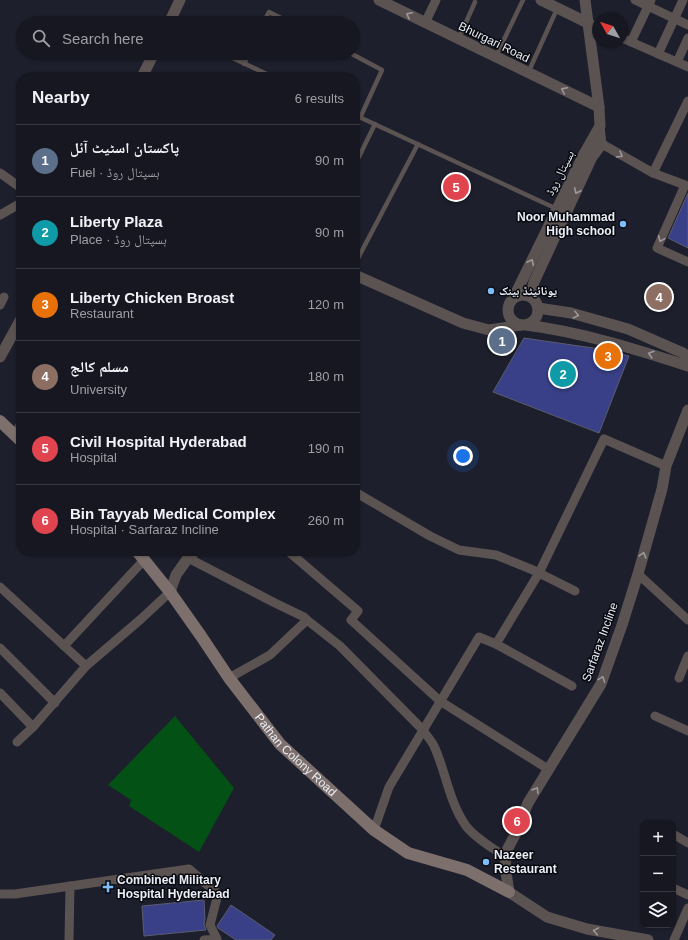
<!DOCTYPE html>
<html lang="en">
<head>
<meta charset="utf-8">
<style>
  :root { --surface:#161721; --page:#23242e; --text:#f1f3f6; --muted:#9e9fa5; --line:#35363f; --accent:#d93025 }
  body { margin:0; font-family:Helvetica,"Noto Naskh Arabic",sans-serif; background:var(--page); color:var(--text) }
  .controls { position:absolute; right:12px; bottom:12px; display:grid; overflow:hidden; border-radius:8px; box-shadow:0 1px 3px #0004 }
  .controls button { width:36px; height:36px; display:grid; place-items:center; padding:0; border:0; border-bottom:1px solid var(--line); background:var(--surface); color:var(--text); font:20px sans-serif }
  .compass { position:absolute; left:592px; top:12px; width:36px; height:36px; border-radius:50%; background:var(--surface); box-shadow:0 1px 3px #0004; rotate:309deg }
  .you { position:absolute; left:463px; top:456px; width:14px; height:14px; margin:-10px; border:3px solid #fff; border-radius:50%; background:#1a73e8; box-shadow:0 0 0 6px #1a73e833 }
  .badge { display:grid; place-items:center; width:26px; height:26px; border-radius:50%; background:var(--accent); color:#fff; font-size:13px; font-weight:700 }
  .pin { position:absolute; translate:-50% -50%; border:2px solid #fff; box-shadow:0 1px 4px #0006 }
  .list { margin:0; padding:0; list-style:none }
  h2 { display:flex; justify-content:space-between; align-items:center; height:52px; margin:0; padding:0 16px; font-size:17px }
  h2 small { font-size:13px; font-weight:400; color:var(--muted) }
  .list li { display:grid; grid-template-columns:26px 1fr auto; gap:12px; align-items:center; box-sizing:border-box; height:72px; padding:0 16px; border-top:1px solid var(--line) }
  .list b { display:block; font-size:15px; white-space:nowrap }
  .list p { margin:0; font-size:13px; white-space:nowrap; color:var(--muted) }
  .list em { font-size:13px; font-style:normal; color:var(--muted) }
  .icon { flex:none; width:22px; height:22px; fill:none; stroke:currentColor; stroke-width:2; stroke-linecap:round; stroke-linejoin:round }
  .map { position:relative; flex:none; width:688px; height:940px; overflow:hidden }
  .search { position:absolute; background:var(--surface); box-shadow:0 1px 3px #0004; left:16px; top:16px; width:344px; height:44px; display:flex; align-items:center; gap:10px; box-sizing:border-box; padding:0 14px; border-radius:22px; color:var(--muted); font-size:15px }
  .panel { position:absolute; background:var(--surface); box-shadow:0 1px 3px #0004; left:16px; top:72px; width:344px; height:484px; border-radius:16px }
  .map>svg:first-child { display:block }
</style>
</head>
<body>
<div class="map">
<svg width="688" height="940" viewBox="0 0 688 940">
  <rect width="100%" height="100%" fill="#1d1f2c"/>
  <path fill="#045116" d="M175 716 234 788 199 852 129 806 131 800 108 785Z"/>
  <g fill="#394088" stroke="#595d6c">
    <path d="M688 193V248L668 238Z"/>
    <path d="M524 338 600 349 629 356 599 433 493 392Z"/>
    <path d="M204 900 205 919 204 924 206 930 144 936 142 906Z"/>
    <path d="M231 905 275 935 271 940H236L218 928 217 926Z"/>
  </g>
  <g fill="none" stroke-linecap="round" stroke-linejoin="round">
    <g stroke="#5b5351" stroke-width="4.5">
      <path d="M263 23 269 12 291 23"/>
      <path d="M459 38 475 2"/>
      <path d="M222 53 273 77"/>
      <path d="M350 53 382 70 360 118"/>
      <path d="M496 56 523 0"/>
      <path d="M244 64 249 53"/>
      <path d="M528 73 557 9"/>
      <path d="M355 115 557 209"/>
      <path d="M355 165 375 124"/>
      <path d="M355 264 418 144"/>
    </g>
    <g stroke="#5b5351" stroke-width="9">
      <path d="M635 0 688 25"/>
      <path d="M425 23 436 0"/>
      <path d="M588 23 598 27"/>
      <path d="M622 38 688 67"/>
      <path d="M631 42 651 0"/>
      <path d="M658 54 683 0"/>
      <path d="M677 62 688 38"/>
      <path d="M600 126 602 144 653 173 685 185 657 248 688 262"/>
      <path d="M0 173 21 188"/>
      <path d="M653 173 688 101"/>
      <path d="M0 215 21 203"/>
      <path d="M0 305 4 297"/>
      <path d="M15 436 21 423"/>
      <path d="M355 492 430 536 459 550 496 555 533 570 575 591"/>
      <path d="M288 551 358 611 351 620 440 701 548 769"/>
      <path d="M188 558 275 603 304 617 307 620 340 646 423 730C426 735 431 740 434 746 446 772 449 802 466 826 475 838 493 848 505 857"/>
      <path d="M638 574 688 620"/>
      <path d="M0 587 86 666"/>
      <path d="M64 646 144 560"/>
      <path d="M0 648 55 703"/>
      <path d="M229 678 270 655 307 620"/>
      <path d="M679 678 688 656"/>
      <path d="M572 686 496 644 539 573 604 439 666 466"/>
      <path d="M0 693 33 727"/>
      <path d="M655 716 688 731"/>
      <path d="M17 742 33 727 86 666 141 619 170 592"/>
      <path d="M374 830 389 787 479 637 496 644"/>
      <path d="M673 834 688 843"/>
      <path d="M673 888 688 895"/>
      <path d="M0 894H15L189 869 218 894 210 925 217 939 204 940"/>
      <path d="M69 940 70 886"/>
      <path d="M674 940 688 908"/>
    </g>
    <g stroke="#5b5351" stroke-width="11">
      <path d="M379 0 599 107"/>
      <path d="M541 0 588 23"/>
      <path d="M169 23 180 0"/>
      <path d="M142 77 154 53"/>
      <path d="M355 275 463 323 489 330 521 325"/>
      <circle cx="523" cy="310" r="15"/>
      <path d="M514 297 584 154 600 126 599 107 585 0"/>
      <path d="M533 298 532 290 534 282 592 157 602 144"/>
      <path d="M538 308 571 313 628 329 683 353 688 357"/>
      <path d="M526 325C581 332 635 349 688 366"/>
      <path d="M0 357 21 319"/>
      <path d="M170 592 176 575 188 558 195 551"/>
      <path d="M648 940 587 929 547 917 509 892 505 866 507 850 515 835 528 803 601 684 622 625 638 574 662 489 666 466 688 410"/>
    </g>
    <g stroke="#7d706c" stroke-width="12">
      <path d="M0 421 21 441"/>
      <path id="s1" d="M137 551 170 592 201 636 229 678 280 744 374 830 408 853 467 870 509 892"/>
    </g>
  </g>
  <defs><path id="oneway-chevron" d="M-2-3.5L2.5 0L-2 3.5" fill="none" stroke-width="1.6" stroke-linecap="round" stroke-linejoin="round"/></defs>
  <g stroke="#9c989c">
    <use href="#oneway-chevron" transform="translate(409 15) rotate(-153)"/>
    <use href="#oneway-chevron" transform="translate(564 90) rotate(-154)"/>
    <use href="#oneway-chevron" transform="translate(620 155) rotate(30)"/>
    <use href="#oneway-chevron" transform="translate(577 191) rotate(115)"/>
    <use href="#oneway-chevron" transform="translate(661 239) rotate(114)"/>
    <use href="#oneway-chevron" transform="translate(531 262) rotate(-65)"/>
    <use href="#oneway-chevron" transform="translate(576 315) rotate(14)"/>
    <use href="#oneway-chevron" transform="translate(651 354) rotate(-163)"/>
    <use href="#oneway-chevron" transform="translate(643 555) rotate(-74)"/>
    <use href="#oneway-chevron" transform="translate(602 679) rotate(-69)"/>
    <use href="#oneway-chevron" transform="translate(536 790) rotate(-59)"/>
    <use href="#oneway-chevron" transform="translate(596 931) rotate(-170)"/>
  </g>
  <g fill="#7ebdf9" stroke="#080a0f" stroke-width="1.5">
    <circle cx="623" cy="224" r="4"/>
    <circle cx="491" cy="291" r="4"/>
    <circle cx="486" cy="862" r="4"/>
    <path d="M106 881h4v4h4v4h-4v4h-4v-4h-4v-4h4z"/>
  </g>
  <g text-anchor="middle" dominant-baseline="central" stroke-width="3" stroke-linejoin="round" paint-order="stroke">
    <g font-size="12" fill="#ebedf7" stroke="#080a0f">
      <text transform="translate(494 42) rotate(26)">Bhurgari Road</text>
      <text transform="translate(560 173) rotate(-63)">ہسپتال روڈ</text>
      <text transform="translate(600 642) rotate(-70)">Sarfaraz Incline</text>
      <text stroke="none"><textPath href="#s1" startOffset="259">Pathan Colony Road</textPath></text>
    </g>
    <g font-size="12" font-weight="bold" fill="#ebedf7" stroke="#080a0f" text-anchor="start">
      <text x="615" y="217" text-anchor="end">Noor Muhammad<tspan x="615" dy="14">High school</tspan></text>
      <text x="499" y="291">یونائیٹڈ بینک</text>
      <text x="494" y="855">Nazeer<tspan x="494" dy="14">Restaurant</tspan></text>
      <text x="117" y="880">Combined Military<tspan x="117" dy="14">Hospital Hyderabad</tspan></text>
    </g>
  </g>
</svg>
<div class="controls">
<button>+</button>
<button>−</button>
<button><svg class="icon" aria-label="layers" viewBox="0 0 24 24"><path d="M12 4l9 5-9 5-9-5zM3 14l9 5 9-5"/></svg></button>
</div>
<svg class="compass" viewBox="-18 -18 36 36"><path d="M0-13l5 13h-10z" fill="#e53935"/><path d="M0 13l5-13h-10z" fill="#9e9fa5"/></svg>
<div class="you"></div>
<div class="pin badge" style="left:502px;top:341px;background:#5c6f8a">1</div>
<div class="pin badge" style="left:563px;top:374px;background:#0f9aa8">2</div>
<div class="pin badge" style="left:608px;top:356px;background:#e8710a">3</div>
<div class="pin badge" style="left:659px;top:297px;background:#8d6e63">4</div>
<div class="pin badge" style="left:456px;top:187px;background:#e0444e">5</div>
<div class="pin badge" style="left:517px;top:821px;background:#e0444e">6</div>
<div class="search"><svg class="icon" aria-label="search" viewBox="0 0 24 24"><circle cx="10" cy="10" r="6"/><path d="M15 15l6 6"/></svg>Search here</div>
<section class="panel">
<h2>Nearby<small>6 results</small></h2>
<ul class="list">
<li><span class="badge" style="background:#5c6f8a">1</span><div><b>پاکستان اسٹیٹ آئل</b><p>Fuel · ہسپتال روڈ</p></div><em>90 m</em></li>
<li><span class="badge" style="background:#0f9aa8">2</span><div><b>Liberty Plaza</b><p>Place · ہسپتال روڈ</p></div><em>90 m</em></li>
<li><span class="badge" style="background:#e8710a">3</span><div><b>Liberty Chicken Broast</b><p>Restaurant</p></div><em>120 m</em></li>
<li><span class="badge" style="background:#8d6e63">4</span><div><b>مسلم کالج</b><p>University</p></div><em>180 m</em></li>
<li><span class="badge" style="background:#e0444e">5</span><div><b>Civil Hospital Hyderabad</b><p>Hospital</p></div><em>190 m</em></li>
<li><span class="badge" style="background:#e0444e">6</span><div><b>Bin Tayyab Medical Complex</b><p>Hospital · Sarfaraz Incline</p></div><em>260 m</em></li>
</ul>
</section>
</div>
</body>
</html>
